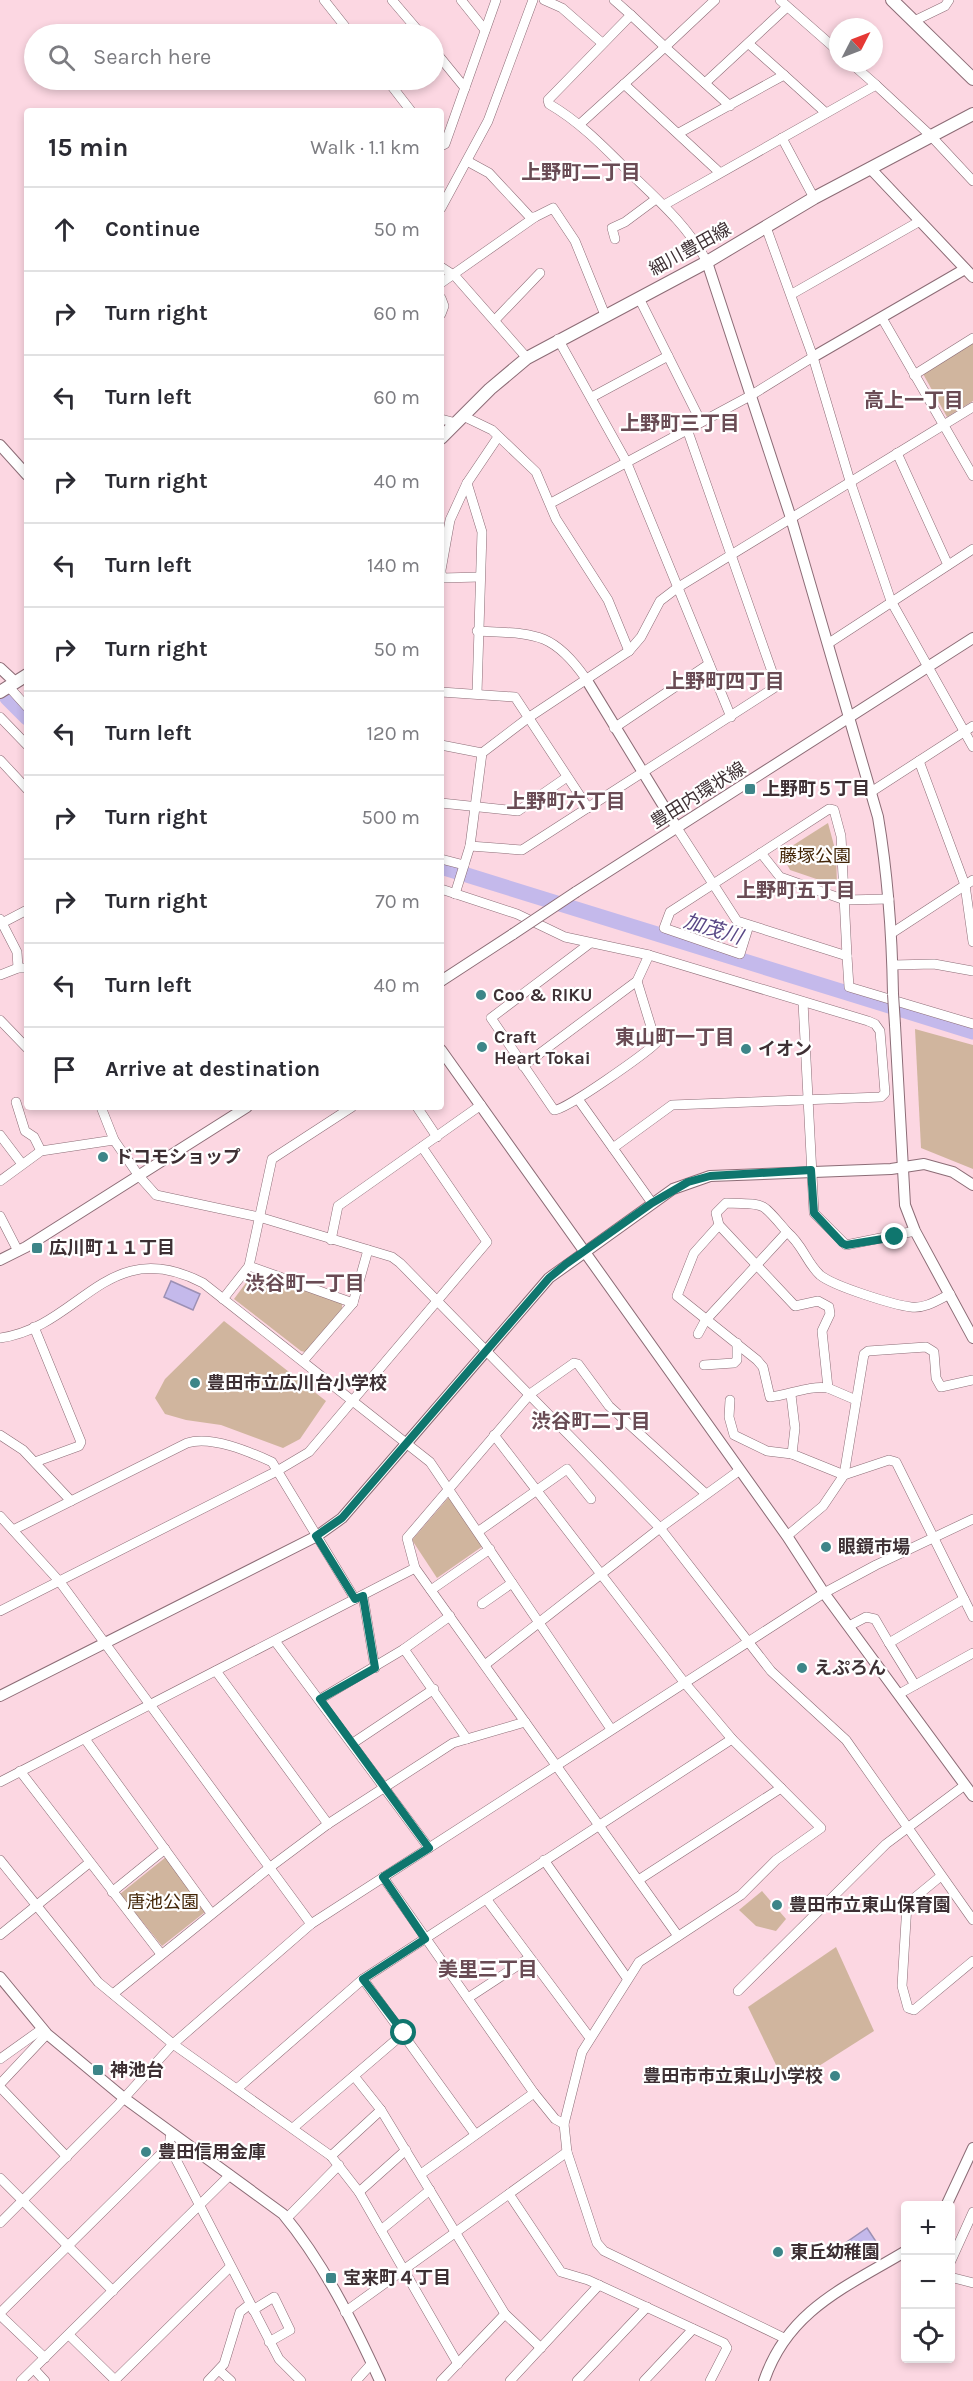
<!DOCTYPE html>
<html lang="en">
<head>
<meta charset="utf-8">
<style>
  :root { --surface:#fff; --page:#f2f2f3; --text:#2b2b33; --muted:#7c7c81; --line:#e1e1e2 }
  body { margin:0; font-family:Karla,"Noto Sans JP",sans-serif; background:var(--page); color:var(--text) }
  .controls { position:absolute; right:18px; bottom:18px; display:grid; overflow:hidden; border-radius:6px; box-shadow:0 3px 9px #0003 }
  .controls button { width:54px; height:54px; display:grid; place-items:center; padding:0; border:0; border-bottom:2px solid var(--line); background:var(--surface); color:var(--text); font:30px sans-serif }
  .compass { position:absolute; left:829px; top:18px; width:54px; height:54px; border-radius:50%; background:var(--surface); box-shadow:0 3px 9px #0003; rotate:48deg }
  .stop { position:absolute; width:18px; height:18px; margin:-14px; border:4px solid #0f766e; border-radius:50%; background:#fff }
  .stop.end { background:#0f766e; border-color:#fff; box-shadow:0 2px 6px #0008 }
  .list { margin:0; padding:0; list-style:none }
  h2 { display:flex; justify-content:space-between; align-items:center; height:78px; margin:0; padding:0 24px; font-size:26px }
  h2 small { font-size:20px; font-weight:400; color:var(--muted) }
  .list li { display:grid; grid-template-columns:39px 1fr auto; gap:18px; align-items:center; box-sizing:border-box; height:84px; padding:0 24px; border-top:2px solid var(--line) }
  .list b { display:block; font-size:22px; white-space:nowrap }
  .list em { font-size:20px; font-style:normal; color:var(--muted) }
  .icon { flex:none; width:33px; height:33px; fill:none; stroke:currentColor; stroke-width:2; stroke-linecap:round; stroke-linejoin:round }
  .map { position:relative; flex:none; width:973px; height:2381px; overflow:hidden }
  .search { position:absolute; background:var(--surface); box-shadow:0 3px 9px #0003; left:24px; top:24px; width:420px; height:66px; display:flex; align-items:center; gap:15px; box-sizing:border-box; padding:0 21px; border-radius:33px; color:var(--muted); font-size:22px }
  .panel { position:absolute; background:var(--surface); box-shadow:0 3px 9px #0003; left:24px; top:108px; width:420px; height:1002px; border-radius:6px }
  .map>svg:first-child { display:block }
</style>
</head>
<body>
<div class="map">
<svg width="973" height="2381" viewBox="0 0 973 2381">
  <rect width="100%" height="100%" fill="#fcd7e2"/>
  <g fill="#d0b59e">
    <path d="M973 342V401L947 417 922 372Z"/>
    <path d="M828 823 836 853 837 886 790 870 781 853Z"/>
    <path d="M915 1029 973 1045V1169L921 1148Z"/>
    <path d="M254 1272 342 1302V1309L305 1352 301 1351 234 1299Z"/>
    <path d="M224 1321 326 1401 300 1439 283 1448 221 1425 186 1420 165 1414 155 1398 165 1379Z"/>
    <path d="M449 1497 483 1546 437 1578 412 1540Z"/>
    <path d="M166 1857 205 1912 162 1946 120 1894Z"/>
    <path d="M762 1891 786 1919 776 1931 756 1926 739 1910Z"/>
    <path d="M836 1947 874 2031 800 2078 778 2069 748 2007Z"/>
  </g>
  <g fill="#c4b9eb" stroke="#9c90b4" stroke-width="1.5">
    <path d="M171 1281 200 1294 193 1310 164 1297Z"/>
    <path d="M867 2228 877 2243 851 2261 841 2246Z"/>
  </g>
  <g fill="none" stroke-linecap="round" stroke-linejoin="round">
    <g stroke="#c4b9eb" stroke-width="15">
      <path d="M7 698 27 718"/>
      <path d="M441 867 973 1032"/>
    </g>
    <g stroke="#8c6c76" stroke-width="10">
      <g id="minor">
        <path d="M324 0 351 34"/>
        <path d="M392 0 421 34"/>
        <path d="M461 0 485 30"/>
        <path d="M544 0 562 8 602 43"/>
        <path d="M614 0 631 15"/>
        <path d="M780 0 838 51"/>
        <path d="M914 21 945 6 949 0"/>
        <path d="M749 44 784 75"/>
        <path d="M434 50 465 88"/>
        <path d="M851 63 876 85"/>
        <path d="M387 80 411 111"/>
        <path d="M705 83 787 7"/>
        <path d="M624 84 719 172"/>
        <path d="M580 124 665 47 730 106"/>
        <path d="M679 133 784 75 826 113"/>
        <path d="M782 138 814 198"/>
        <path d="M441 146 445 144 496 0"/>
        <path d="M467 161 489 173 530 217H535"/>
        <path d="M664 205 876 85 931 136 973 181"/>
        <path d="M441 208 488 121 533 0"/>
        <path d="M766 227 813 357 850 481 891 601 973 747"/>
        <path d="M615 239 612 228 625 222 656 199"/>
        <path d="M707 262C688 226 658 200 629 172 604 147 580 122 549 104L548 100 631 15 665 47 715 0"/>
        <path d="M441 267 455 276 527 358"/>
        <path d="M441 283 535 217 553 208 575 241 605 315"/>
        <path d="M792 294 920 221"/>
        <path d="M441 298 444 306 441 314"/>
        <path d="M639 298 701 422"/>
        <path d="M882 318 973 476"/>
        <path d="M495 320 540 273"/>
        <path d="M558 339 626 461 731 717"/>
        <path d="M914 375 973 338"/>
        <path d="M592 397 668 356"/>
        <path d="M463 416 492 430 536 472 556 519 608 600 629 651"/>
        <path d="M441 419 456 423"/>
        <path d="M897 453 948 565"/>
        <path d="M551 503 750 396 813 357"/>
        <path d="M441 570 450 520 467 483"/>
        <path d="M441 572 442 578 480 577"/>
        <path d="M477 631C533 634 552 630 586 679"/>
        <path d="M829 643 973 549"/>
        <path d="M9 687 27 707"/>
        <path d="M441 692 515 697 588 808"/>
        <path d="M477 693 482 532 467 483 498 437"/>
        <path d="M0 717 27 745"/>
        <path d="M614 728 709 664"/>
        <path d="M441 745 482 753"/>
        <path d="M0 760 27 789"/>
        <path d="M919 761 965 885 973 942"/>
        <path d="M871 792 973 726"/>
        <path d="M441 803 518 811 567 777"/>
        <path d="M677 828 737 921 847 956 841 836 834 810 829 809 670 912 664 928 740 954 749 925"/>
        <path d="M470 846 522 850 777 686 687 429"/>
        <path d="M761 853 780 877 845 900 889 899"/>
        <path d="M441 859 464 865"/>
        <path d="M441 889 517 914 565 937 649 955 868 1021 875 1024 880 1031 885 1093 881 1097 672 1105 613 1148"/>
        <path d="M455 894 470 846 482 753 528 718 629 651 641 637 660 601 677 588 973 407"/>
        <path d="M0 919 17 952 18 968"/>
        <path d="M2 923 27 910"/>
        <path d="M892 933 973 880"/>
        <path d="M589 944 491 1018 554 1110C565 1111 646 1053 656 1043L637 981"/>
        <path d="M847 956 849 987 973 1024"/>
        <path d="M893 965 934 964 973 971"/>
        <path d="M0 975 18 968H27"/>
        <path d="M803 1002 814 1213 846 1245 915 1231"/>
        <path d="M0 1020 27 1048"/>
        <path d="M523 1066 637 981 649 955"/>
        <path d="M578 1099 652 1203"/>
        <path d="M16 1102 25 1131 34 1137 41 1151"/>
        <path d="M101 1107 114 1140 139 1176 156 1195 259 1217 392 1257 400 1263 660 1528 771 1671 846 1740 973 1920"/>
        <path d="M417 1107 437 1137"/>
        <path d="M0 1135 22 1164"/>
        <path d="M0 1181 41 1151 114 1140"/>
        <path d="M0 1216 18 1251"/>
        <path d="M719 1225 795 1306 818 1301 829 1307 830 1314 822 1331 828 1388C810 1385 789 1395 770 1397L763 1367 757 1360 677 1296 694 1253 719 1225 716 1213 726 1203C766 1205 759 1199 787 1232"/>
        <path d="M331 1240 338 1206 481 1105"/>
        <path d="M249 1266 353 1303"/>
        <path d="M223 1299 249 1266 272 1159 352 1107"/>
        <path d="M34 1327 81 1442 79 1446 35 1462"/>
        <path d="M698 1334 705 1321 787 1232C803 1245 806 1262 820 1275 833 1286 894 1305 911 1307 925 1309 938 1300 950 1294"/>
        <path d="M0 1338C81 1327 107 1233 203 1283L430 1462 611 1729"/>
        <path d="M303 1361 353 1303 368 1250"/>
        <path d="M704 1365 734 1363 737 1360V1343"/>
        <path d="M828 1388 856 1400"/>
        <path d="M791 1395 795 1428 792 1454 844 1475 889 1460 896 1462 973 1617"/>
        <path d="M730 1400 729 1417 734 1435 767 1451 792 1454"/>
        <path d="M0 1435 23 1450 71 1501"/>
        <path d="M494 1435 684 1682 732 1739 821 1828 776 1860 741 1895 639 1962 582 2052 564 2124 567 2152 597 2243 604 2251 784 2338"/>
        <path d="M0 1516 60 1582 311 1924"/>
        <path d="M13 1530 187 1443C211 1435 250 1452 272 1462L355 1599"/>
        <path d="M479 1531 567 1469 591 1499"/>
        <path d="M787 1536 823 1506 844 1475 864 1354 868 1351 926 1347 934 1352 936 1378 941 1387 973 1380"/>
        <path d="M431 1590 490 1549"/>
        <path d="M363 1596 375 1668"/>
        <path d="M482 1604 512 1583"/>
        <path d="M0 1611 277 1471 309 1452 487 1242 422 1147"/>
        <path d="M849 1626 866 1617 875 1619 889 1643"/>
        <path d="M275 1641 429 1848"/>
        <path d="M404 1649 467 1739"/>
        <path d="M486 1664 660 1528 740 1470"/>
        <path d="M216 1671 328 1824"/>
        <path d="M915 1685 889 1643 964 1599"/>
        <path d="M899 1694 973 1653"/>
        <path d="M320 1699 404 1649 450 1616"/>
        <path d="M85 1739 211 1913"/>
        <path d="M353 1743 434 1689"/>
        <path d="M20 1771 161 1954"/>
        <path d="M0 1782 415 1568"/>
        <path d="M0 1860 98 1982 173 2044 331 2156 359 2192 458 2364"/>
        <path d="M544 1860 627 1978"/>
        <path d="M941 1876 907 1904 902 1986 908 2008 914 2010 973 1961"/>
        <path d="M383 1877 534 2093 555 2119 564 2124"/>
        <path d="M640 1879 781 1788"/>
        <path d="M112 1892 165 1849"/>
        <path d="M487 1900 590 2038"/>
        <path d="M0 1935 89 1863"/>
        <path d="M678 1936 415 1568 407 1538 530 1394 574 1363 578 1364 609 1406 706 1494"/>
        <path d="M363 1979 475 2134"/>
        <path d="M738 1991 886 1844 965 1785"/>
        <path d="M113 1994 269 1868 328 1824 453 1743 525 1722"/>
        <path d="M468 1998 529 1958"/>
        <path d="M0 2059 42 2029"/>
        <path d="M354 2076 381 2110 505 2314 541 2348"/>
        <path d="M0 2084 47 2034"/>
        <path d="M0 2087 67 2157"/>
        <path d="M238 2088 363 1979 732 1739"/>
        <path d="M293 2128 404 2033"/>
        <path d="M171 2133 169 2146 279 2359 301 2381"/>
        <path d="M331 2156 381 2110"/>
        <path d="M421 2174 534 2093"/>
        <path d="M0 2178 113 2291"/>
        <path d="M359 2192 406 2150"/>
        <path d="M509 2194 561 2272 588 2280 724 2343 727 2348 710 2381"/>
        <path d="M287 2218 339 2165"/>
        <path d="M0 2223 117 2106 173 2044 311 1924 824 1593 876 1565 973 1519"/>
        <path d="M381 2230 430 2190"/>
        <path d="M950 2263 973 2212"/>
        <path d="M950 2277 973 2283"/>
        <path d="M253 2310 274 2297 290 2330 269 2342"/>
        <path d="M345 2312 567 2152"/>
        <path d="M0 2313 169 2146"/>
        <path d="M0 2315 45 2358"/>
        <path d="M69 2335 116 2381"/>
        <path d="M34 2369 45 2381"/>
        <path d="M219 2370 231 2381"/>
        <path d="M115 2380 230 2267"/>
        <path d="M21 2381 230 2175"/>
        <path d="M208 2381 224 2364 240 2312 250 2304"/>
        <path d="M356 2381 372 2363"/>
        <path d="M441 2381 505 2314"/>
        <path d="M510 2381 599 2285"/>
        <path d="M577 2381 647 2307"/>
        <path d="M644 2381 693 2329"/>
      </g>
    </g>
    <g stroke="#8c6c76" stroke-width="12">
      <g id="tertiary">
        <path d="M870 168 973 277"/>
        <path d="M707 262 791 518 878 817C888 876 892 934 893 994"/>
        <path d="M813 357 965 269"/>
        <path d="M0 445 27 475"/>
        <path d="M0 668 15 682"/>
        <path d="M586 679 677 828"/>
        <path d="M576 892 973 638"/>
        <path d="M441 981 513 934"/>
        <path d="M895 1025 905 1205 915 1231 973 1338"/>
        <path d="M441 1050 787 1536 824 1593 973 1796"/>
        <path d="M0 1260 26 1247 247 1107"/>
        <path d="M0 1696 317 1536 342 1518 549 1278 673 1189 710 1176 891 1169 924 1164 953 1172 973 1185"/>
        <path d="M0 1977 47 2034 124 2098 283 2214C323 2262 354 2324 380 2381"/>
        <path d="M946 2206 973 2148"/>
        <path d="M764 2381C788 2310 846 2287 906 2251"/>
      </g>
    </g>
    <g stroke="#8c6c76" stroke-width="14">
      <g id="secondary">
        <path d="M892 0 973 79"/>
        <path d="M441 438 490 389 527 358 707 262 814 198 973 114"/>
        <path d="M0 692 27 675"/>
      </g>
    </g>
    <use href="#minor" stroke="#fff" stroke-width="9"/>
    <use href="#tertiary" stroke="#fff" stroke-width="10"/>
    <use href="#secondary" stroke="#fff" stroke-width="12"/>
    <g stroke="#8c6c76" stroke-width="12" stroke-linecap="butt">
      <g id="tertiary-bridge">
        <path d="M513 934 576 892"/>
        <path d="M893 994 895 1025"/>
      </g>
    </g>
    <use href="#tertiary-bridge" stroke="#fff" stroke-width="10"/>
  </g>
  <g fill="none" stroke-linecap="round" stroke-linejoin="round">
    <path stroke="#0f766e" stroke-width="8" d="M404 2033 363 1979 425 1939 383 1877 429 1848 320 1699 375 1668 363 1596 355 1599 316 1536 342 1518 549 1278 566 1264 652 1203 688 1182 710 1176 811 1170 814 1213 842 1243 846 1245 895 1237"/>
  </g>
  <g fill="#3d8588" stroke="#fff" stroke-width="2">
    <rect x="744" y="783" width="12" height="12" rx="3"/>
    <circle cx="481" cy="995" r="6"/>
    <circle cx="482" cy="1047" r="6"/>
    <circle cx="746" cy="1049" r="6"/>
    <circle cx="103" cy="1157" r="6"/>
    <rect x="31" y="1242" width="12" height="12" rx="3"/>
    <circle cx="195" cy="1383" r="6"/>
    <circle cx="826" cy="1547" r="6"/>
    <circle cx="802" cy="1668" r="6"/>
    <circle cx="777" cy="1905" r="6"/>
    <rect x="92" y="2064" width="12" height="12" rx="3"/>
    <circle cx="835" cy="2076" r="6"/>
    <circle cx="146" cy="2152" r="6"/>
    <circle cx="778" cy="2252" r="6"/>
    <rect x="325" y="2272" width="12" height="12" rx="3"/>
  </g>
  <g text-anchor="middle" dominant-baseline="central" stroke-width="4.5" stroke-linejoin="round" paint-order="stroke">
    <g font-size="18" fill="#3e3034" stroke="#fff">
      <text transform="translate(690 249) rotate(-29)">細川豊田線</text>
      <text transform="translate(698 795) rotate(-32)">豊田内環状線</text>
    </g>
    <g font-size="18" font-weight="bold" fill="#3e3034" stroke="#fff" text-anchor="start">
      <text x="762" y="789">上野町５丁目</text>
      <text x="493" y="995">Coo &amp; RIKU</text>
      <text x="494" y="1037">Craft<tspan x="494" dy="21">Heart Tokai</tspan></text>
      <text x="758" y="1049">イオン</text>
      <text x="115" y="1157">ドコモショップ</text>
      <text x="49" y="1248">広川町１１丁目</text>
      <text x="207" y="1383">豊田市立広川台小学校</text>
      <text x="838" y="1547">眼鏡市場</text>
      <text x="814" y="1668">えぷろん</text>
      <text x="789" y="1905">豊田市立東山保育園</text>
      <text x="110" y="2070">神池台</text>
      <text x="823" y="2076" text-anchor="end">豊田市市立東山小学校</text>
      <text x="158" y="2152">豊田信用金庫</text>
      <text x="790" y="2252">東丘幼稚園</text>
      <text x="343" y="2278">宝来町４丁目</text>
    </g>
    <g font-size="18" fill="#432608" stroke="#fff">
      <text x="815" y="856">藤塚公園</text>
      <text x="163" y="1902">唐池公園</text>
    </g>
    <g font-size="20" font-weight="bold" fill="#694b54" stroke="#fff">
      <text x="581" y="172">上野町二丁目</text>
      <text x="914" y="400">高上一丁目</text>
      <text x="680" y="423">上野町三丁目</text>
      <text x="725" y="681">上野町四丁目</text>
      <text x="566" y="801">上野町六丁目</text>
      <text x="796" y="890">上野町五丁目</text>
      <text x="675" y="1037">東山町一丁目</text>
      <text x="305" y="1283">渋谷町一丁目</text>
      <text x="591" y="1421">渋谷町二丁目</text>
      <text x="488" y="1969">美里三丁目</text>
    </g>
    <g font-size="20" font-style="italic" fill="#594785" stroke="#fff">
      <text transform="translate(713 929) rotate(17)">加茂川</text>
    </g>
  </g>
</svg>
<div class="controls">
<button>+</button>
<button>−</button>
<button><svg class="icon" aria-label="locate" viewBox="0 0 24 24"><circle cx="12" cy="12" r="6"/><path d="M12 2v4M12 18v4M2 12h4M18 12h4"/></svg></button>
</div>
<svg class="compass" viewBox="-18 -18 36 36"><path d="M0-13l5 13h-10z" fill="#e53935"/><path d="M0 13l5-13h-10z" fill="#7c7c81"/></svg>
<div class="stop" style="left:404px;top:2033px"></div>
<div class="stop end" style="left:895px;top:1237px"></div>
<div class="search"><svg class="icon" aria-label="search" viewBox="0 0 24 24"><circle cx="10" cy="10" r="6"/><path d="M15 15l6 6"/></svg>Search here</div>
<section class="panel">
<h2>15 min<small>Walk · 1.1 km</small></h2>
<ul class="list">
<li><svg class="icon" aria-label="ahead" viewBox="0 0 24 24"><path d="M12 20V5M6 11l6-6 6 6"/></svg><div><b>Continue</b></div><em>50 m</em></li>
<li><svg class="icon" aria-label="right" viewBox="0 0 24 24"><path d="M7 20v-9h11M14 6l5 5-5 5"/></svg><div><b>Turn right</b></div><em>60 m</em></li>
<li><svg class="icon" aria-label="left" viewBox="0 0 24 24"><path d="M17 20v-9H6M10 6l-5 5 5 5"/></svg><div><b>Turn left</b></div><em>60 m</em></li>
<li><svg class="icon" aria-label="right" viewBox="0 0 24 24"><path d="M7 20v-9h11M14 6l5 5-5 5"/></svg><div><b>Turn right</b></div><em>40 m</em></li>
<li><svg class="icon" aria-label="left" viewBox="0 0 24 24"><path d="M17 20v-9H6M10 6l-5 5 5 5"/></svg><div><b>Turn left</b></div><em>140 m</em></li>
<li><svg class="icon" aria-label="right" viewBox="0 0 24 24"><path d="M7 20v-9h11M14 6l5 5-5 5"/></svg><div><b>Turn right</b></div><em>50 m</em></li>
<li><svg class="icon" aria-label="left" viewBox="0 0 24 24"><path d="M17 20v-9H6M10 6l-5 5 5 5"/></svg><div><b>Turn left</b></div><em>120 m</em></li>
<li><svg class="icon" aria-label="right" viewBox="0 0 24 24"><path d="M7 20v-9h11M14 6l5 5-5 5"/></svg><div><b>Turn right</b></div><em>500 m</em></li>
<li><svg class="icon" aria-label="right" viewBox="0 0 24 24"><path d="M7 20v-9h11M14 6l5 5-5 5"/></svg><div><b>Turn right</b></div><em>70 m</em></li>
<li><svg class="icon" aria-label="left" viewBox="0 0 24 24"><path d="M17 20v-9H6M10 6l-5 5 5 5"/></svg><div><b>Turn left</b></div><em>40 m</em></li>
<li><svg class="icon" aria-label="arrive" viewBox="0 0 24 24"><path d="M6 21V4h12l-3 4 3 4H6"/></svg><div><b>Arrive at destination</b></div></li>
</ul>
</section>
</div>
</body>
</html>
